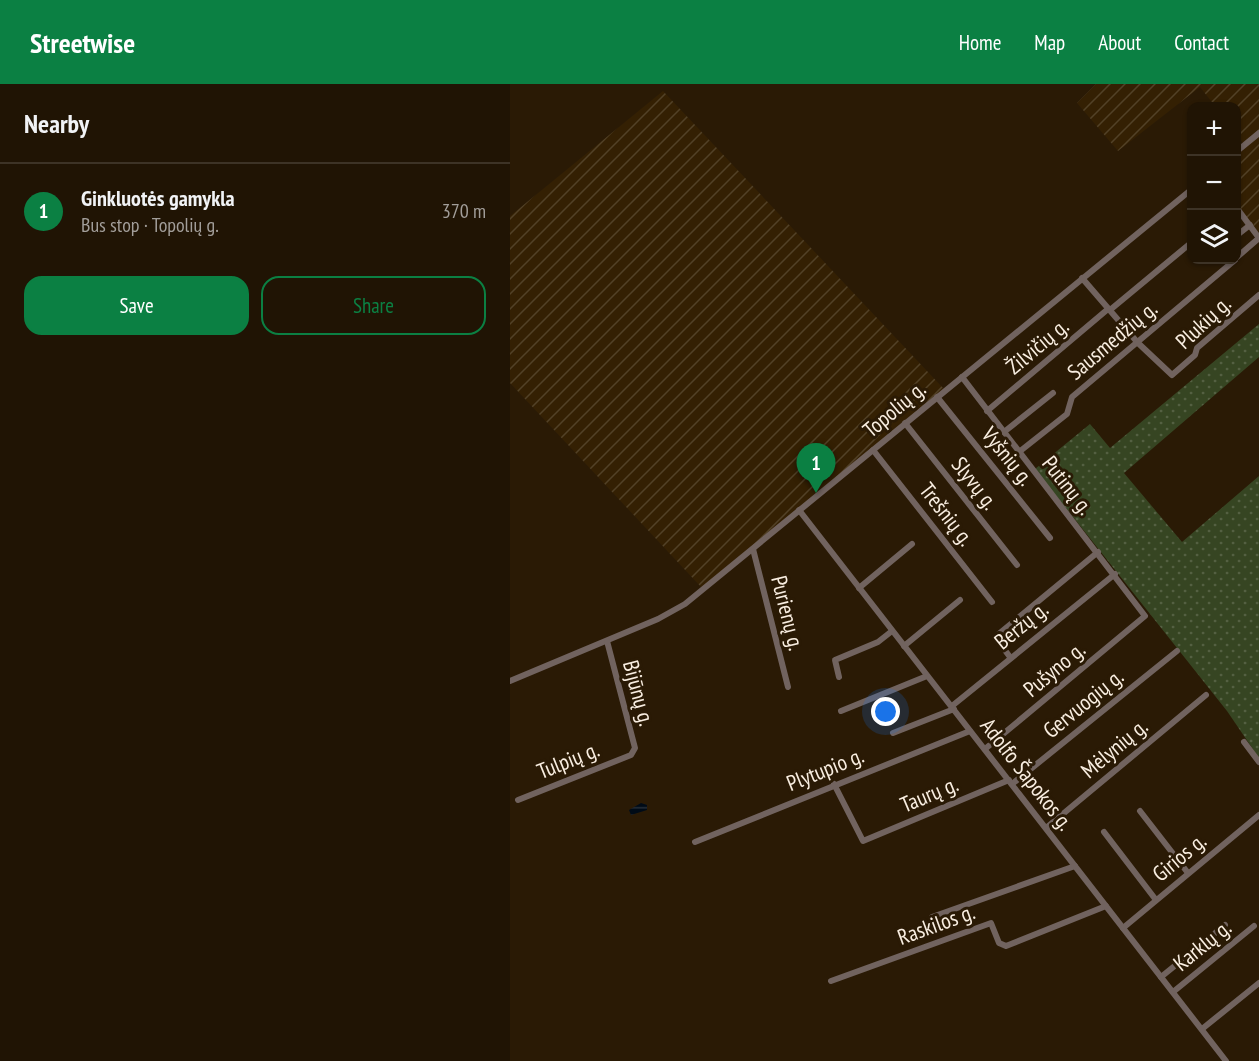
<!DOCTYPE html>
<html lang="en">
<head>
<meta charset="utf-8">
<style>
  :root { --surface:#201404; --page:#281d0e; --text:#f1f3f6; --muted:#a29e9a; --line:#3d3326; --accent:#0b8043 }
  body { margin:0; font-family:"PT Sans Narrow",sans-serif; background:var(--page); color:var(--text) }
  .controls { position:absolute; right:18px; top:18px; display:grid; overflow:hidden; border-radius:12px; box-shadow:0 2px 4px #0004 }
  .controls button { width:54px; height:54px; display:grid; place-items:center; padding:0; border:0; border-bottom:2px solid var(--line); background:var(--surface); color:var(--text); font:30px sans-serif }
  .you { position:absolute; left:376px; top:628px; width:21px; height:21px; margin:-15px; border:4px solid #fff; border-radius:50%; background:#1a73e8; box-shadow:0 0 0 9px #1a73e833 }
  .badge { display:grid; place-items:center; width:39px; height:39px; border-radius:50%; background:var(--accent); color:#fff; font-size:20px; font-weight:700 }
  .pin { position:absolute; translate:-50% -50px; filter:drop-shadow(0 2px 3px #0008) }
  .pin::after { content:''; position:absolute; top:32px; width:21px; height:18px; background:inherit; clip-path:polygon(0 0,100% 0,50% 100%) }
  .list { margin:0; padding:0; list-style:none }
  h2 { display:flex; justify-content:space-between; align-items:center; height:78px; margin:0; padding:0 24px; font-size:26px }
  h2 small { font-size:20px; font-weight:400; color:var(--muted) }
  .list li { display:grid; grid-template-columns:39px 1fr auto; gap:18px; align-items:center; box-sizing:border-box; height:96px; padding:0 24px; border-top:2px solid var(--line) }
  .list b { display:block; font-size:22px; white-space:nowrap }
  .list p { margin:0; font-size:20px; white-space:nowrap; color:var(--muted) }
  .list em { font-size:20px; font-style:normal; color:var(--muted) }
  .actions { display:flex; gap:12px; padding:18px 24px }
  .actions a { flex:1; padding:14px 0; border:2px solid var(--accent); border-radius:18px; text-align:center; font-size:21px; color:var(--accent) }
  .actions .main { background:var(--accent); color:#fff }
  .icon { flex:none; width:33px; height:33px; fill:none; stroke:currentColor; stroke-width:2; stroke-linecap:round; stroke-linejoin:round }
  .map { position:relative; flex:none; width:749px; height:977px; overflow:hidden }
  header { display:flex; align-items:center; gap:36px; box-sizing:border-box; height:84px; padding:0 30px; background:var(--accent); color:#fff }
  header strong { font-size:28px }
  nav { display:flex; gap:33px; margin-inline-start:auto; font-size:21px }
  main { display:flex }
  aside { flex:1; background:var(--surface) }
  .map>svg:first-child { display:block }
</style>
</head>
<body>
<header>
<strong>Streetwise</strong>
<nav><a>Home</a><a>Map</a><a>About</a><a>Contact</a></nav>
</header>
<main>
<aside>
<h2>Nearby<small></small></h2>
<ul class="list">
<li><span class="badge">1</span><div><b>Ginkluotės gamykla</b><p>Bus stop · Topolių g.</p></div><em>370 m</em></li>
</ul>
<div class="actions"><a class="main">Save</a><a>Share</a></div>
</aside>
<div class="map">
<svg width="749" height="977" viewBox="0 0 749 977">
  <defs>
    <pattern id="industrial-furrows" width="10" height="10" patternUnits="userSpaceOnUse" patternTransform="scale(1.5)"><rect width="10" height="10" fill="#342003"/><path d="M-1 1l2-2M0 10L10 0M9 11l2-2" fill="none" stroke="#524127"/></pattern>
    <pattern id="grass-dots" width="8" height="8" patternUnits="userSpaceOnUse" patternTransform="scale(1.5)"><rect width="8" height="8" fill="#364522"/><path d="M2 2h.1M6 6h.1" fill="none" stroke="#546042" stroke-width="1.8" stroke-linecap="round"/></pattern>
    <pattern id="water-rules" width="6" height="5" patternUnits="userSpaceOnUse" patternTransform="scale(1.5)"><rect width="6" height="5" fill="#000b17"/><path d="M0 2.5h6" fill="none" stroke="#262f38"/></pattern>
  </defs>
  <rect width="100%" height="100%" fill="#2a1a05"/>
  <g fill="url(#industrial-furrows)">
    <path d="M586 0H749V152L727 121V71L736 63 727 51 726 22H705L690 3 608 67 567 19Z"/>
    <path d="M153 7 434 305 192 504 0 299V132Z"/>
  </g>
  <path fill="url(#grass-dots)" d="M749 240V273L614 389 672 458 749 392V674L717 627 525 385 580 340 600 364Z"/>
  <path fill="url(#water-rules)" d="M131 719 137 721V726L121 731 119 726Z"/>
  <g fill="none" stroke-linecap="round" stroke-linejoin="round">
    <g stroke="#71635f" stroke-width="6">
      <path d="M726 68 749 49"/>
      <path d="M726 123 749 154"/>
      <path d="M726 152 740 141"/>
      <path d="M726 174 749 154"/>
      <path d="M572 194 628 259 662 291 685 271 687 264 749 211"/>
      <path d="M600 226 682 158"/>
      <path d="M452 293 635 532 475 665"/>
      <path d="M427 313 540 454"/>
      <path d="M477 327 598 225"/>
      <path d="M395 339 507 481"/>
      <path d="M494 348 543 309"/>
      <path d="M363 366 482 518"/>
      <path d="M509 368 557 330 562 313 725 176"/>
      <path d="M289 426 716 977"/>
      <path d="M243 465 278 603"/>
      <path d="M349 504 402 460"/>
      <path d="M394 562 450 516"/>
      <path d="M500 573 485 553 588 468"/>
      <path d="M329 593 325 576 368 558 382 547"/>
      <path d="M0 597 148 535 175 520 682 105"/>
      <path d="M442 622 605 490"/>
      <path d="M331 627 417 592"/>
      <path d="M383 649 444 625"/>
      <path d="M734 658 749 678"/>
      <path d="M324 700 353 757 499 696"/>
      <path d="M502 700 667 567"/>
      <path d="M8 716 121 671 125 664 97 557"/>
      <path d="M630 727 678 789"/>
      <path d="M536 744 696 611"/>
      <path d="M594 748 646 816"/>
      <path d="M185 758 460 647"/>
      <path d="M422 833 565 782"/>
      <path d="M613 844 749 731"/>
      <path d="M651 893 715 841"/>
      <path d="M321 897 481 839 489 859 496 862 596 822"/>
      <path d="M663 908 744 842"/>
      <path d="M692 945 749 899"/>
    </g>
  </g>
  <g text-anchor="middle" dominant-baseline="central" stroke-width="6" stroke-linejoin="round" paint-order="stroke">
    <g font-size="22" fill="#f9eee1" stroke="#2a1a05">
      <text transform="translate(693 238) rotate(-43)">Plukių g.</text>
      <text transform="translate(602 256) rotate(-40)">Sausmedžių g.</text>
      <text transform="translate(527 262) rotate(-40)">Žilvičių g.</text>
      <text transform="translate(384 325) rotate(-40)">Topolių g.</text>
      <text transform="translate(498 372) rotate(51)">Vyšnių g.</text>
      <text transform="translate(465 399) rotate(52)">Slyvų g.</text>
      <text transform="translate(558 401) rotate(52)">Putinų g.</text>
      <text transform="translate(437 430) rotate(52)">Trešnių g.</text>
      <text transform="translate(278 529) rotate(76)">Purienų g.</text>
      <text transform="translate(511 541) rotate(-39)">Beržų g.</text>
      <text transform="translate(544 585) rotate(-40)">Pušyno g.</text>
      <text transform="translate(129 609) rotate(75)">Bijūnų g.</text>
      <text transform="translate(573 619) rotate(-39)">Gervuogių g.</text>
      <text transform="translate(604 664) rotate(-40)">Mėlynių g.</text>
      <text transform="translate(58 676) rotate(-22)">Tulpių g.</text>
      <text transform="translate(315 685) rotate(-22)">Plytupio g.</text>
      <text transform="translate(517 690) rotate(52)">Adolfo Šapokos g.</text>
      <text transform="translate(419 710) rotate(-23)">Taurų g.</text>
      <text transform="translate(669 773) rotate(-40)">Girios g.</text>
      <text transform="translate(426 840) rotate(-20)">Raskilos g.</text>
      <text transform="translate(692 861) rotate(-39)">Karklų g.</text>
    </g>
  </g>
</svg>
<div class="controls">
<button>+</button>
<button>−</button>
<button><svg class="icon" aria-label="layers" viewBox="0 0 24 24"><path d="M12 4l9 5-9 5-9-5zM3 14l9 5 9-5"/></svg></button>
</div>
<div class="you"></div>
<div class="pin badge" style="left:306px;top:409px">1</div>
</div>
</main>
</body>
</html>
